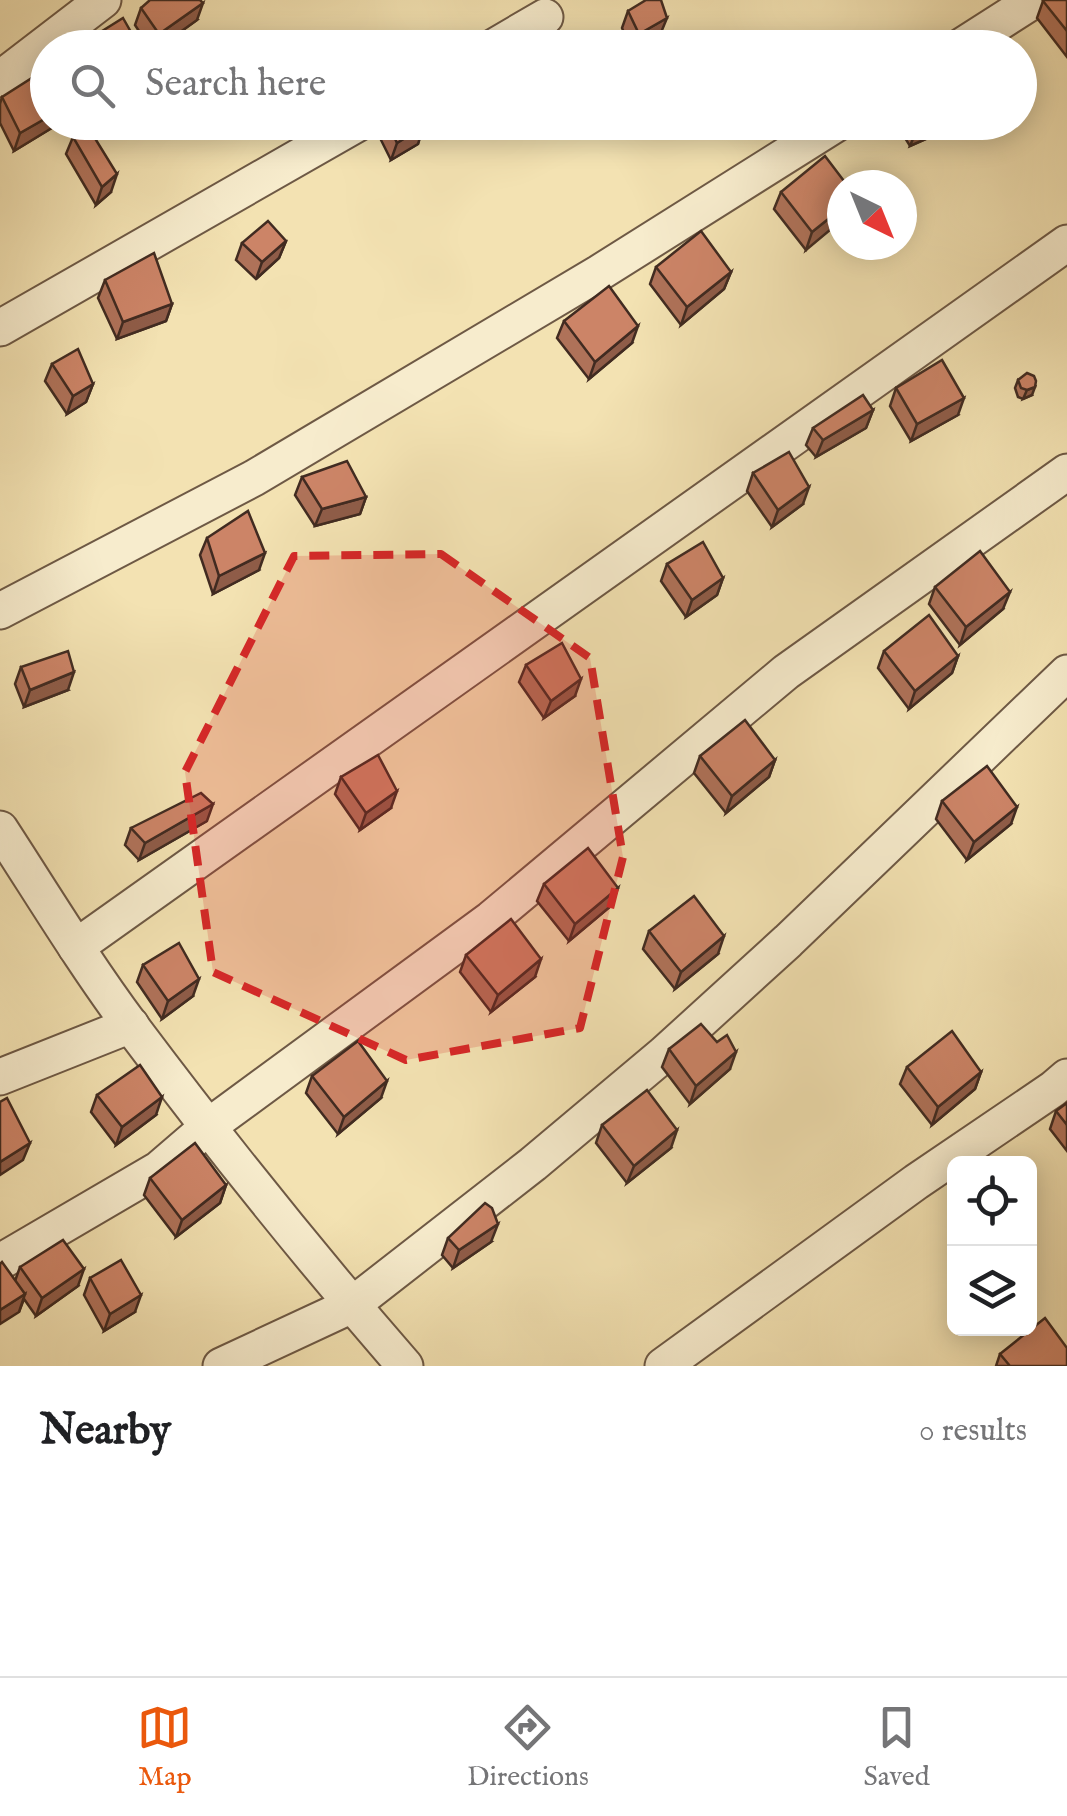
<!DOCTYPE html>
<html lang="en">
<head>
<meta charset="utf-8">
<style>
  :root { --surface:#fff; --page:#f6f6f6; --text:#202124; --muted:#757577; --line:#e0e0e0; --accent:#ea580c }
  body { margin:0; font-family:"IM FELL English",serif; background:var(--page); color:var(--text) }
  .controls { position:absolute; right:30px; bottom:30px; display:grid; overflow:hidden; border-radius:15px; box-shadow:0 5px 25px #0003 }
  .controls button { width:90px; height:90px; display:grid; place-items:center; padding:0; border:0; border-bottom:2px solid var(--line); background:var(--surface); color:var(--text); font:50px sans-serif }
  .compass { position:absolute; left:827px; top:170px; width:90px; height:90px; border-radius:50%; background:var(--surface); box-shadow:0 5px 25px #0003; rotate:137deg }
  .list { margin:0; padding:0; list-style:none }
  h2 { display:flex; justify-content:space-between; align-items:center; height:130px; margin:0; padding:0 40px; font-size:42px }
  h2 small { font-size:32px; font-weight:400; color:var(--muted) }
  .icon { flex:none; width:55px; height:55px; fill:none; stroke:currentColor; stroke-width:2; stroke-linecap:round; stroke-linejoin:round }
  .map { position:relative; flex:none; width:1067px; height:1366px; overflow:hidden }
  .search { position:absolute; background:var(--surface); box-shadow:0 5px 25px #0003; left:30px; right:30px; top:30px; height:110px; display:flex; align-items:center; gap:25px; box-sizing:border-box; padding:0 35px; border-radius:55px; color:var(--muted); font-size:38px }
  .sheet { height:310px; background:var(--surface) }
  nav { display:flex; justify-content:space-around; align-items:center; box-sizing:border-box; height:140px; border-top:2px solid var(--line); background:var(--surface); font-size:28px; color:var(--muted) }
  nav a { display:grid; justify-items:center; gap:5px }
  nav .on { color:var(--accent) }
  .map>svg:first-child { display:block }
</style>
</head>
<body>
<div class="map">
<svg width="1067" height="1366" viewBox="0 0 1067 1366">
  <rect width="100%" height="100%" fill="#f3e2b2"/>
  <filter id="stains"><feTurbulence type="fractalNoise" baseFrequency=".002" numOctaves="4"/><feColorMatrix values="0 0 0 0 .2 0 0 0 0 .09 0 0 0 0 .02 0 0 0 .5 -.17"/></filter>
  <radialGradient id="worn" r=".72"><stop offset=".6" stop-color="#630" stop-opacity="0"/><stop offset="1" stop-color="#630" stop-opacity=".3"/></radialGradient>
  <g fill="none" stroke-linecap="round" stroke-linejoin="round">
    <g stroke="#6e5945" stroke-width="39">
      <g id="minor">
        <path d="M492 48 545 17"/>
        <path d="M959 48 1034 0"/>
        <path d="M0 79 103 0"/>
        <path d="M0 328 360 122"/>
        <path d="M0 611 254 478 599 273 839 122"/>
        <path d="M0 829C43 895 84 963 131 1026 218 1142 310 1257 405 1366"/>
        <path d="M76 947 1067 243"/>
        <path d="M0 1077 131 1025"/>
        <path d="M0 1262 159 1169 209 1126 491 919 786 672 1067 472"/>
        <path d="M221 1366 352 1305 533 1164 664 1054 788 941 1067 673"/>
        <path d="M663 1366 916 1182 1053 1089 1067 1077"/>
      </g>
    </g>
    <use href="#minor" stroke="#f7eccd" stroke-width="35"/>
  </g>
  <g fill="#af7259" stroke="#412b21" stroke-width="2.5">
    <path d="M1067 0V57L1037 18 1043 1Z"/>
    <path d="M141 8 197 20 158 48H150L135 25Z"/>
    <path d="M628 11 660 35 639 48H631L622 28Z"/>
    <path d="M2 97 60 123 14 151 0 123V104Z"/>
    <path d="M385 122H423L418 144 391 160 380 138Z"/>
    <path d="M895 122H964L910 146Z"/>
    <path d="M73 137 111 192 96 205 66 154Z"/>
    <path d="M847 185 806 250 774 209 781 192Z"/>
    <path d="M286 241 279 258 256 279 236 260 242 243Z"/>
    <path d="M656 267 731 272 724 289 681 325 650 284Z"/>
    <path d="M105 280 172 304 166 321 117 339 98 298Z"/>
    <path d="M564 321 632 343 589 379 557 338Z"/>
    <path d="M52 364 93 384 86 402 67 414 45 381Z"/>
    <path d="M1018 380 1032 395 1023 399 1018 397 1015 388Z"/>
    <path d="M896 388 958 415 911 441 890 406Z"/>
    <path d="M873 410 866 428 816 457 806 445 813 428Z"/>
    <path d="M753 473 803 504 772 527 747 491Z"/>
    <path d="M302 477 366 497 360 514 315 526 295 495Z"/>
    <path d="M207 538 259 570 213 594 200 555Z"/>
    <path d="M667 564 723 578 717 595 686 617 661 581Z"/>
    <path d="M935 587 1003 609 960 645 929 604Z"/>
    <path d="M884 651 958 656 952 673 909 709 878 668Z"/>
    <path d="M526 665 575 696 544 718 519 682Z"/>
    <path d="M21 667 68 690 24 707 15 684Z"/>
    <path d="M700 756 775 760 769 777 726 813 694 773Z"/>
    <path d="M341 777 391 808 360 830 335 794Z"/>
    <path d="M942 801 1011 824 967 860 936 819Z"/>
    <path d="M207 821 139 860 125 845 131 828Z"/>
    <path d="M544 884 612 905 569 941 537 901Z"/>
    <path d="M649 931 718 954 675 989 643 949Z"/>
    <path d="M466 955 535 977 491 1012 460 972Z"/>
    <path d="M143 965 193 996 162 1019 137 982Z"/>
    <path d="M717 1042 730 1069 690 1104 662 1067 669 1049Z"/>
    <path d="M907 1067 981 1072 975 1089 932 1125 900 1084Z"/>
    <path d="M312 1076 381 1098 338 1134 306 1093Z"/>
    <path d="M97 1095 156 1115 116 1145 91 1112Z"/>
    <path d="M1067 1103V1151L1050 1129 1056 1111Z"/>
    <path d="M602 1125 671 1148 627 1183 596 1143Z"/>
    <path d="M150 1178 226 1185 220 1203 176 1237 144 1195Z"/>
    <path d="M448 1238 491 1242 453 1268 442 1255Z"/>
    <path d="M20 1267 78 1286 36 1316 24 1299 19 1312 15 1281Z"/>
    <path d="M90 1278 135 1312 104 1331 84 1295Z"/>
    <path d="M1000 1354 1067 1366H996Z"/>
  </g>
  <g fill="#8f5c48" stroke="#412b21" stroke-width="2.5">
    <path d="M203 3 197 20 158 48H154L159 34Z"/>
    <path d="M667 18 660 35 639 48H634L639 34Z"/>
    <path d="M48 117V122L60 123 14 151 20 133Z"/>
    <path d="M932 122H964L910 146 917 129Z"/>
    <path d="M424 126 418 144 391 160 397 143Z"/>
    <path d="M117 174 111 192 96 205 102 187Z"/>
    <path d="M842 208V220L806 250 812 232Z"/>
    <path d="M286 241 279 258 256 279 262 262Z"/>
    <path d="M731 272 724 289 681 325 687 307Z"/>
    <path d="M172 304 166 321 117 339 123 322Z"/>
    <path d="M638 326 632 343 589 379 595 362Z"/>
    <path d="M93 384 86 402 67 414 73 396Z"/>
    <path d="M1035 387 1032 395 1023 399 1027 390Z"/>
    <path d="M964 398 958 415 911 441 917 424Z"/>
    <path d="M873 410 866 428 816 457 823 440Z"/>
    <path d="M809 487 803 504 772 527 778 510Z"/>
    <path d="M366 497 360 514 315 526 322 509Z"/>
    <path d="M265 553 259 570 213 594 219 576Z"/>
    <path d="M723 578 717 595 686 617 692 600Z"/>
    <path d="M1010 592 1003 609 960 645 966 627Z"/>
    <path d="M958 656 952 673 909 709 915 691Z"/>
    <path d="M74 672 68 690 24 707 30 690Z"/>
    <path d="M581 679 575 696 544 718 551 701Z"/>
    <path d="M775 760 769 777 726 813 732 796Z"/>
    <path d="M397 791 391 808 360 830 366 813Z"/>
    <path d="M213 804 207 821 139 860 145 843Z"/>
    <path d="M1017 807 1011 824 967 860 974 842Z"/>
    <path d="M618 888 612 905 569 941 575 924Z"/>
    <path d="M724 936 718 954 675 989 681 972Z"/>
    <path d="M541 959 535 977 491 1012 498 995Z"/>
    <path d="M199 979 193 996 162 1019 168 1001Z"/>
    <path d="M736 1052 730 1069 690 1104 696 1086Z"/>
    <path d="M981 1072 975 1089 932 1125 938 1107Z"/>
    <path d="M387 1081 381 1098 338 1134 344 1117Z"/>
    <path d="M162 1097 156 1115 116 1145 122 1127Z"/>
    <path d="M677 1130 671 1148 627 1183 634 1166Z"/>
    <path d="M30 1143 23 1160 0 1175V1162Z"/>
    <path d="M226 1185 220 1203 176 1237 182 1220Z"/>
    <path d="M498 1224 491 1242 453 1268 459 1250Z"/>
    <path d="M84 1269 78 1286 36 1316 42 1298Z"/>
    <path d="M25 1294 19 1312 0 1324V1310Z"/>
    <path d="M141 1295 135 1312 104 1331 110 1314Z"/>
  </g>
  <g fill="#cc8467" stroke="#412b21" stroke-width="2.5">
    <path d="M150 0H200L203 3 159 34 141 8Z"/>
    <path d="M646 0H661L667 18 639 34 628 11Z"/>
    <path d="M1045 0H1067V31L1043 1Z"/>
    <path d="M123 18 140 48H75Z"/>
    <path d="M565 42 567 48H555Z"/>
    <path d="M46 69 48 72V117L20 133 2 97Z"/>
    <path d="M387 122H423L424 126 397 143Z"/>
    <path d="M912 122H932L917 129Z"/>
    <path d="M88 127 117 174 102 187 73 137Z"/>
    <path d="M825 156 847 185H842V208L812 232 781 192Z"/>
    <path d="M268 221 286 241 262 262 242 243Z"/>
    <path d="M701 231 731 272 687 307 656 267Z"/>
    <path d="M154 253 172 304 123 322 105 280Z"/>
    <path d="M609 286 638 326 595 362 564 321Z"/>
    <path d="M78 349 93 384 73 396 52 364Z"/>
    <path d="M942 360 964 398 917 424 896 388Z"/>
    <path d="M1027 373 1034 376 1036 381 1035 387 1027 390 1021 388 1018 380Z"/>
    <path d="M863 395 873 410 823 440 813 428Z"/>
    <path d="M789 452 809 487 778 510 753 473Z"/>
    <path d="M347 461 366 497 322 509 302 477Z"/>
    <path d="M248 511 265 553 219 576 207 538Z"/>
    <path d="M703 542 723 578 692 600 667 564Z"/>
    <path d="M980 551 1010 592 966 627 935 587Z"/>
    <path d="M929 615 958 656 915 691 884 651Z"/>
    <path d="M562 643 581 679 551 701 526 665Z"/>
    <path d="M68 651 74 672 30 690 21 667Z"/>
    <path d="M745 720 775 760 732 796 700 756Z"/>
    <path d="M378 755 397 791 366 813 341 777Z"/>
    <path d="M987 766 1017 807 974 842 942 801Z"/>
    <path d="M201 793 213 804 145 843 131 828Z"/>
    <path d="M588 848 618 888 575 924 544 884Z"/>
    <path d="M694 896 724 936 681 972 649 931Z"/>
    <path d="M511 919 541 959 498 995 466 955Z"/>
    <path d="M179 943 199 979 168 1001 143 965Z"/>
    <path d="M701 1024 717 1042 727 1035 736 1052 696 1086 669 1049Z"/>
    <path d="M952 1031 981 1072 938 1107 907 1067Z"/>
    <path d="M358 1041 387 1081 344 1117 312 1076Z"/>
    <path d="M140 1065 162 1097 122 1127 97 1095Z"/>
    <path d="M647 1090 677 1130 634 1166 602 1125Z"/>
    <path d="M7 1098 30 1143 0 1162V1102Z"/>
    <path d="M1067 1103V1125L1056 1111Z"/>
    <path d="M195 1143 226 1185 182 1220 150 1178Z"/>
    <path d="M485 1203 492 1208 498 1224 459 1250 448 1238Z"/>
    <path d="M63 1240 84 1269 42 1298 20 1267Z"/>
    <path d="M121 1260 141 1295 110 1314 90 1278Z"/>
    <path d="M2 1262 25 1294 0 1310V1264Z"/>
    <path d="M1045 1318 1067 1348V1366H1010L1000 1354Z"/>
  </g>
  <path fill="#d62828" fill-opacity="0.2" stroke="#d62828" stroke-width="8" stroke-dasharray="20 12" stroke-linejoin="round" d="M441 554 590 658 623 857 580 1028 406 1060 213 972 185 772 294 556Z"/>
  <rect width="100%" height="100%" filter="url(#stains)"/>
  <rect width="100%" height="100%" fill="url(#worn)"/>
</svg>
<div class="controls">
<button><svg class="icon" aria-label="locate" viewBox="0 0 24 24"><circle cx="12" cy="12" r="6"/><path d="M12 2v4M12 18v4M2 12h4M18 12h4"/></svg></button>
<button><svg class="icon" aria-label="layers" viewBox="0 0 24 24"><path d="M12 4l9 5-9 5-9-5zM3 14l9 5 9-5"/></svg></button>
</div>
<svg class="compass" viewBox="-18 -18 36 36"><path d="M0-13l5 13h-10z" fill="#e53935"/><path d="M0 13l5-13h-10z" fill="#757577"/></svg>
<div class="search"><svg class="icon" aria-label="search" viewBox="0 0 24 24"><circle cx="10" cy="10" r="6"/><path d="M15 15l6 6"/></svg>Search here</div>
</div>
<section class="sheet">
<h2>Nearby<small>0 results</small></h2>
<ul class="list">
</ul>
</section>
<nav>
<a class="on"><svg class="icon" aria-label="map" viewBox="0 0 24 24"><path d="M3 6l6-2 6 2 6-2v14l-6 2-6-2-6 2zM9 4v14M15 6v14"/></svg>Map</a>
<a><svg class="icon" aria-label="directions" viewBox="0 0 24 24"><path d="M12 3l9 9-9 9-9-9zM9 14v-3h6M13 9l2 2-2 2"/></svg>Directions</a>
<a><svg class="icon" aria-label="saved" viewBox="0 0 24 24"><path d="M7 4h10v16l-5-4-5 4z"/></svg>Saved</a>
</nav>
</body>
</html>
